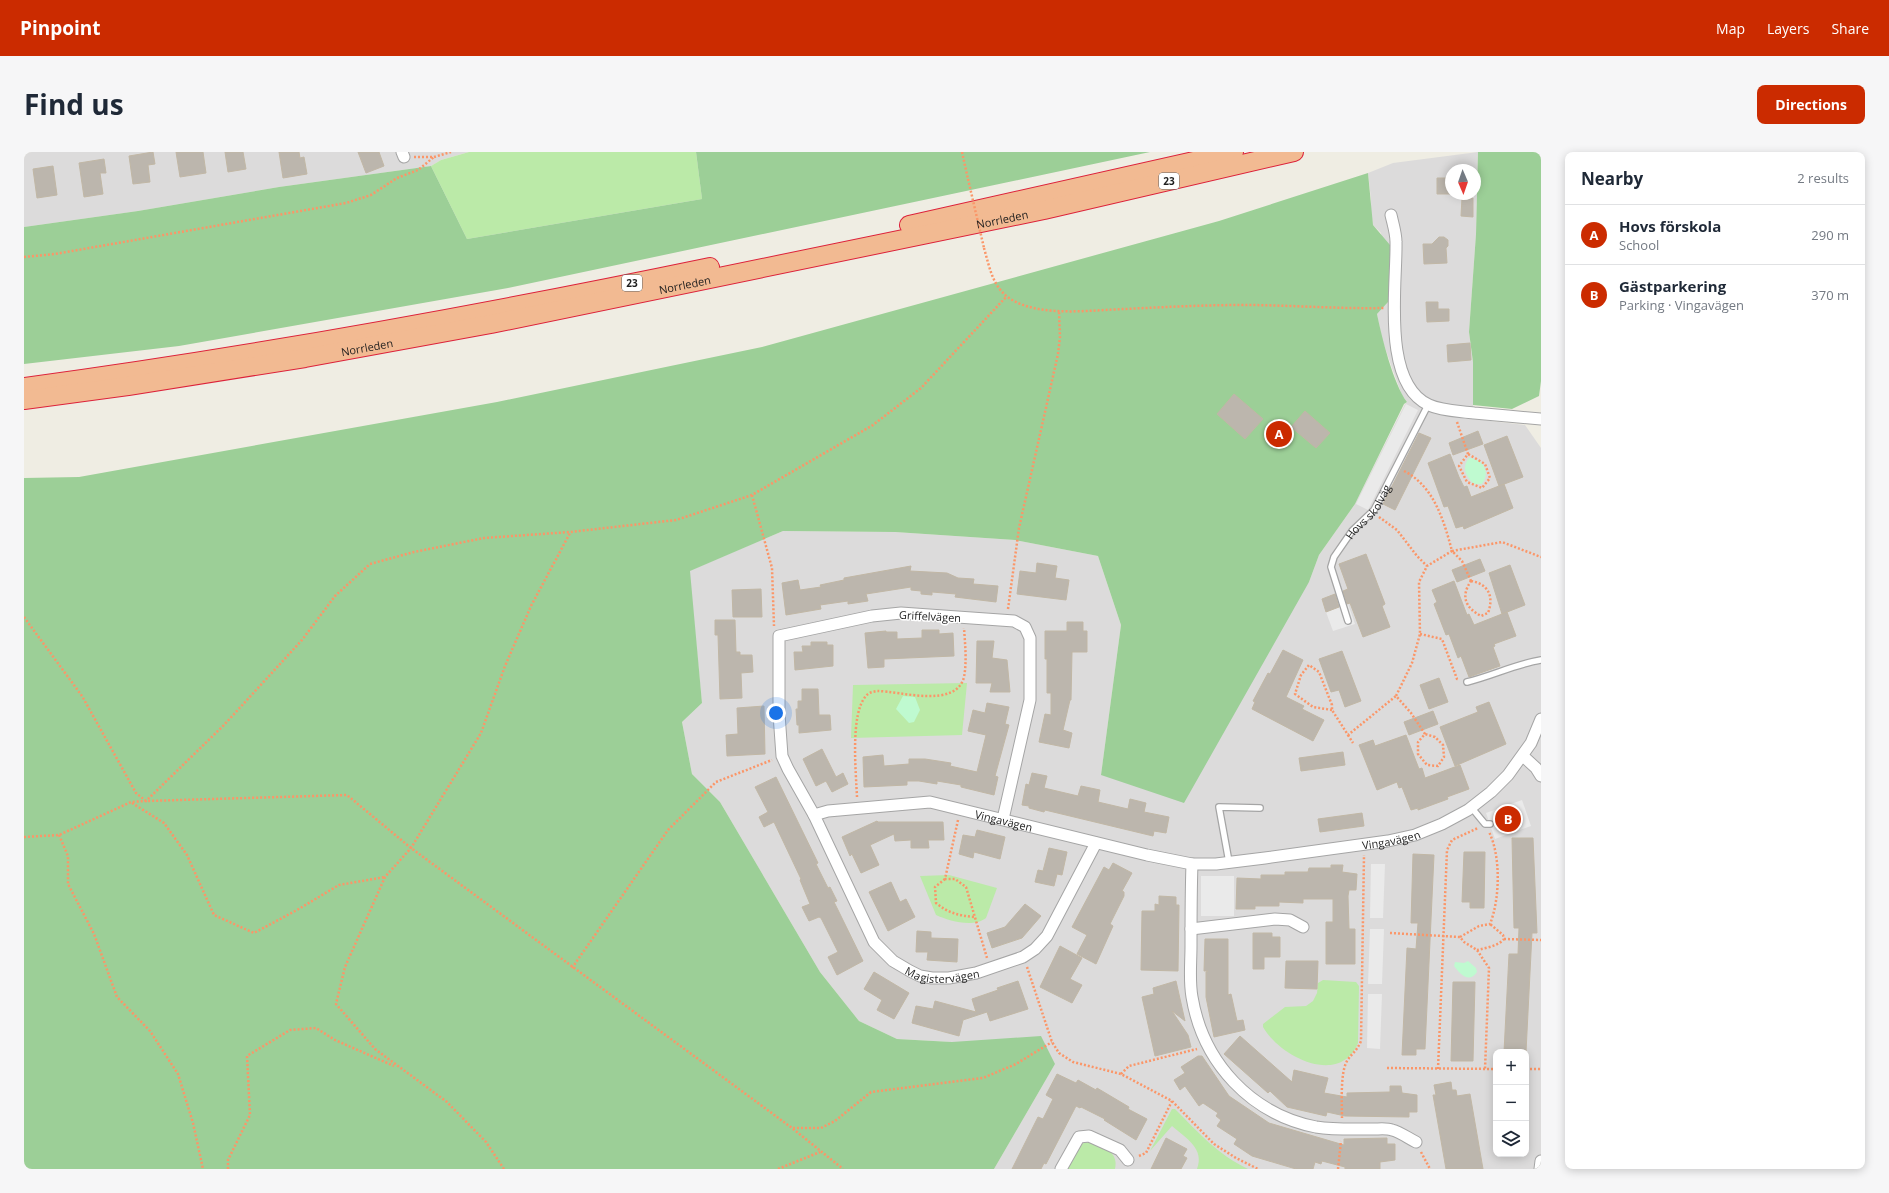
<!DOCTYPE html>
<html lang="en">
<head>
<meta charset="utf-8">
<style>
  :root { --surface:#fff; --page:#f6f6f7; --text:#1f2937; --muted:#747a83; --line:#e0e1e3; --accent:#cb2b00 }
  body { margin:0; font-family:"Open Sans",sans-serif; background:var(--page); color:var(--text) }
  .controls { position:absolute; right:12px; bottom:12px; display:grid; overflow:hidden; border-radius:8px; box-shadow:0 2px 10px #0003 }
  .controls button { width:36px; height:36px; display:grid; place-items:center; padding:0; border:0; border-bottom:1px solid var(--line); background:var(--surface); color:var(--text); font:20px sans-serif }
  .compass { position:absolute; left:1421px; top:12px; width:36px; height:36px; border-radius:50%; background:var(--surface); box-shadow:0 2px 10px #0003; rotate:178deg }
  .you { position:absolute; left:752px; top:561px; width:14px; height:14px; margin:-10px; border:3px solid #fff; border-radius:50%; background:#1a73e8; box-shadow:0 0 0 6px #1a73e833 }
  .badge { display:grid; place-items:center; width:26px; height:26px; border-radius:50%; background:var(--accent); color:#fff; font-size:13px; font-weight:700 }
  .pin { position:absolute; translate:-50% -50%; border:2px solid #fff; box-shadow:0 1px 4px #0006 }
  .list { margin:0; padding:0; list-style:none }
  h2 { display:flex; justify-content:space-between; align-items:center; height:52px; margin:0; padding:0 16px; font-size:17px }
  h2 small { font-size:13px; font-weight:400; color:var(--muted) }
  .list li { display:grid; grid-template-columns:26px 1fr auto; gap:12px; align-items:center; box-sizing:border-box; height:60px; padding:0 16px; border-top:1px solid var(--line) }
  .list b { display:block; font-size:15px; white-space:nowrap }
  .list p { margin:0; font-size:13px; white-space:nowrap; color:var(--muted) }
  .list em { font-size:13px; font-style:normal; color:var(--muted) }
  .icon { flex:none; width:22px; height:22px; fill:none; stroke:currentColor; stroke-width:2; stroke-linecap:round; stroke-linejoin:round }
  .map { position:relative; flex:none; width:1517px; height:1017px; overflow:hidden; border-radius:8px }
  header { display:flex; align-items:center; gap:24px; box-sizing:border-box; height:56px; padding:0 20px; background:var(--accent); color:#fff }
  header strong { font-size:19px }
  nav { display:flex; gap:22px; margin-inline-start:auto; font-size:14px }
  .intro { display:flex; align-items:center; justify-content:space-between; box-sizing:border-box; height:96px; padding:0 24px }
  h1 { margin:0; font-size:28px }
  .button { padding:10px 18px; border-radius:8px; background:var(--accent); color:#fff; font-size:14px; font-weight:700 }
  main { display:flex; gap:24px; padding:0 24px }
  aside { flex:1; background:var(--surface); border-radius:8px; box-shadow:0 2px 10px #0003 }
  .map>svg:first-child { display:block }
</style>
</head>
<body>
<header>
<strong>Pinpoint</strong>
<nav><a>Map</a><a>Layers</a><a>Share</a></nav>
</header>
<div class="intro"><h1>Find us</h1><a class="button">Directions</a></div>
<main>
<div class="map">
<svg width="1517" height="1017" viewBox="0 0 1517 1017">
  <rect width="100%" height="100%" fill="#efede3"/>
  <g fill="#dcdbdb" fill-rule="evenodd">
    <path d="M0 0H445L417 8 407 14 255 35 114 59 0 75Z"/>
    <path d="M1454 0 1452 82 1445 180 1449 210V267L1501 273 1517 296V1017H970L1031 912 928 890 873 887 835 869 796 820 696 650 668 622 658 570 678 551 665 419 759 379 871 380 991 388 1074 404 1097 473 1077 623 1285 430 1295 403 1331 352 1381 252 1383 250 1378 243 1368 216 1358 187 1353 162 1365 149 1357 81 1349 73 1347 61V47L1344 21 1369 11ZM1427 18H1451V42H1427ZM1472 900H1502V1002H1472Z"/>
  </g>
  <g fill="#bbeaa8">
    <path d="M445 0H672L678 47 443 87 407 14 417 8Z"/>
    <path d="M943 531 938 583 827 586 829 533Z"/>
    <path d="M925 723 973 736 962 766C949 776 925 769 912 763L896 724Z"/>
    <path d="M1299 828 1332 830 1335 834 1334 891C1316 935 1256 905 1239 875V872L1261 855 1282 854 1289 849 1293 841 1294 831Z"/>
    <path d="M1148 957H1151C1175 981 1193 1002 1224 1017H1173C1181 997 1162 986 1148 974L1126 999Z"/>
    <path d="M1063 990C1078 994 1095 999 1091 1017H1042L1057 992Z"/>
  </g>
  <g fill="#9ccf97">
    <path d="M672 0H1126L484 136 155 194 0 212V75L114 59 255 35 407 14 443 87 678 47Z"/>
    <path d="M1454 0H1517V229L1515 244 1488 257 1449 253V210L1445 180 1452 82Z"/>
    <path d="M1344 21 1349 73 1366 93 1369 123 1365 149 1353 162C1358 186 1369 231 1383 250L1380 252 1331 352 1295 403 1285 430 1160 651 1077 623 1097 473 1074 404 991 388 871 380 759 379 666 419 678 551 658 570 668 622 696 650 796 820 835 869 873 887 928 890 1017 884 1031 912 970 1017H0V326L55 325 473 250 738 195 1195 69Z"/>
  </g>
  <g fill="#bffad0">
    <path d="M1445 306C1459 307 1467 320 1458 332H1450C1442 325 1437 315 1445 306Z"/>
    <path d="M879 544 891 545 896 558 890 570 885 571 872 557Z"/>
    <path d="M1444 809 1452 816 1453 820C1445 832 1436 822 1430 814L1431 810 1440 811Z"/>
  </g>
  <g fill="#eaeaea">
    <path d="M1382 252 1394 258 1344 358 1332 352Z"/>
    <path d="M1324 452 1331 472 1309 479 1302 460Z"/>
    <path d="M1498 648 1507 674 1471 687 1462 661Z"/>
    <path d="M1347 712H1361L1359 766H1346Z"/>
    <rect x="1177" y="724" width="33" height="40"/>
    <path d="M1346 777H1360L1358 832H1344Z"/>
    <path d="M1344 842H1358L1356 897 1343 896Z"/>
  </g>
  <g fill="#bcb6ad" stroke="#c1b7a5">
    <path d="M129 0 131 12 124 13 126 30 109 32 105 4Z"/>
    <path d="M152 0H179L182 21 156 25Z"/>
    <path d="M201 0H219L222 17 204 20Z"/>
    <path d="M255 0H275L276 6 280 5 283 22 259 26Z"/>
    <path d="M334 0H355L360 14 342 21Z"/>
    <path d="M80 7 82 21H76L79 42 60 45 55 11Z"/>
    <path d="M29 14 33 43 13 46 9 17Z"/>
    <path d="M1413 26H1426L1427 42H1413Z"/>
    <path d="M1438 46H1449V65L1437 64Z"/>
    <path d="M1415 85H1420L1424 88V94L1422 96 1423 111 1400 112 1399 92H1408Z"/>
    <path d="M1402 150H1414V157H1425V169L1403 170Z"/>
    <path d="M1446 191 1447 208 1424 210 1423 193Z"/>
    <path d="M1210 242 1239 267 1221 287 1193 262Z"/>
    <path d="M1281 259 1306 281 1292 296 1267 275Z"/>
    <path d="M1454 279 1459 292 1429 303 1425 291Z"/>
    <path d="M1395 281 1407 286 1371 358 1359 352Z"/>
    <path d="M1483 284 1499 325 1475 334 1460 293Z"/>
    <path d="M1426 302 1435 325 1440 335 1443 334 1447 345 1480 332 1489 356 1440 377 1439 374 1432 376 1424 354 1420 355 1404 311Z"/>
    <path d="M1342 402 1361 452 1358 454 1366 475 1339 485 1326 451 1323 452 1319 439 1324 437 1315 412Z"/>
    <path d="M1456 407 1461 419 1433 430 1428 418Z"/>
    <path d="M1013 411 1033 414 1031 426 1045 428 1042 448 993 442 996 419 1012 421Z"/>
    <path d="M1486 413 1501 453 1478 462 1465 421Z"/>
    <path d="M887 414 886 419 923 421 934 426 950 427 949 432 974 434 972 450 931 445 932 442 908 440V443L897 442V439L887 438V435L842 442 844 449 824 452V449L796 453 797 457 762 463 758 431 774 428 776 438 797 435 796 433 820 428V426Z"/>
    <path d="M1430 429 1443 463 1445 462 1450 473 1483 460 1492 484 1470 492 1471 494 1469 495 1476 514 1445 525 1437 504 1434 506 1425 482 1422 483 1410 452 1413 450 1408 438Z"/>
    <path d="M737 437 738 465H709L708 438Z"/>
    <path d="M1311 442 1315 455 1302 460 1298 447Z"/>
    <path d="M691 468H711L712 500H716V503H728L729 520 717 521 718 546 696 547 694 483H691Z"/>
    <path d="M1043 470H1059V479H1063V500H1048L1047 548H1046L1039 578 1048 581 1045 596 1015 590 1021 562 1027 563V541H1023V507H1021V479H1043Z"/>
    <path d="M898 478H915V482L929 481 930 504 860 507V515L844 516 841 481 862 479V480H873V487L898 486Z"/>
    <path d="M953 489H970L968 506 983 508 986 540H966L968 531H952Z"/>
    <path d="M787 490H803V493H809V514L771 518 770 500H779L778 494H787Z"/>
    <path d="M1259 498 1279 508 1262 545 1280 554 1278 557 1300 568 1289 589 1228 557 1231 550 1229 549 1244 521 1246 522Z"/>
    <path d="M1318 499 1337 549 1321 555 1315 538 1307 540 1295 507Z"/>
    <path d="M1415 526 1424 550 1405 557 1396 533Z"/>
    <path d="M778 537H794L795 563H806L807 578 775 581V573H773L772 557H774V549H778Z"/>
    <path d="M1465 550 1482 592 1431 614 1416 575 1454 560 1452 555Z"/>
    <path d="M963 551 985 555 981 572 985 573 971 624 974 625 970 643 937 635V633L913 629V632L895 629H883V633L840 635 839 605 859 603 860 614 885 612V607H901L927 611 926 614 953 620 962 583 944 579 949 558 961 561Z"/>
    <path d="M740 554 741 602 703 604 702 583 714 582 713 556Z"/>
    <path d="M1409 559 1414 572 1385 583 1380 570Z"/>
    <path d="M1382 583 1395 617 1398 616 1401 626 1436 613 1445 637 1423 645 1424 647 1394 658V656L1387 658 1378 635 1375 636 1373 630 1353 638 1335 593 1349 588 1351 594Z"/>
    <path d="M798 597 812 625 819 621 824 632 808 640 802 629 792 634 779 607Z"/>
    <path d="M1319 600 1321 613 1277 619 1275 606Z"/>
    <path d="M1008 621 1023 624 1020 636 1054 644 1057 634 1076 638 1074 650 1104 657 1106 647 1122 651 1120 660 1145 665 1142 681 1130 679 1129 684 1021 658 1020 660 1005 656V654L998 653 1002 632 1005 633Z"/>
    <path d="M752 625 794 711 792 712 804 736 806 735 813 749 810 750 814 758 839 809 813 823 804 805 814 800 797 766 795 765 785 769 778 755 786 752 776 728 777 727 750 670 740 675 735 665 744 660 731 635Z"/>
    <path d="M1338 661 1340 674 1296 680 1294 667Z"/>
    <path d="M853 669 854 670H919L920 688H904L905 696H887V688L871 689 870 682 846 693 855 713 837 721 828 702 826 704 818 685Z"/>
    <path d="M953 678 981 685 976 707 950 700 949 706 935 702 939 683 951 685Z"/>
    <path d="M1488 686H1509L1513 781H1508L1502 900H1480L1485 802H1494L1495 776H1490Z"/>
    <path d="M1025 696 1043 700 1038 723 1033 722 1030 734 1011 730 1014 718 1019 719Z"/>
    <path d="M1440 700H1461L1460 756H1446V750H1438Z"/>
    <path d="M1389 702 1410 703 1401 897H1392V903H1378L1383 796 1392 797 1394 771H1387Z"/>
    <path d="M1089 711 1108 721 1098 739 1100 740V744L1086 772 1089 774 1072 812 1053 802 1063 783 1048 775 1080 715 1085 718Z"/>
    <path d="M1307 713H1319L1318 720 1333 722 1332 738H1325L1324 744 1325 777H1331V812H1302V770H1309V747H1279V751L1255 750V754H1231V757H1212L1213 726 1237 727V723H1261V720H1284L1285 716H1307Z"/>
    <path d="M867 730 876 750 882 747 891 765 864 779 845 740Z"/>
    <path d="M1135 744 1152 745V753H1155L1154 819 1117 818 1118 759H1131V752L1135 753Z"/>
    <path d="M1001 752 1017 764 998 786 968 796 963 781 981 775Z"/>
    <path d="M893 779 907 780V786L934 787 933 810 903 808 904 800H892Z"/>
    <path d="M1229 781H1248V785H1256V805H1240V817H1229Z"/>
    <path d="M1181 787H1204V843L1207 842 1213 869 1219 868 1221 878 1190 885 1182 845V820L1184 819H1180Z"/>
    <path d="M1036 794 1058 806 1046 827 1058 833 1048 851 1016 835Z"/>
    <path d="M1262 809H1294L1293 837 1261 836Z"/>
    <path d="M850 820 885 841 870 867 853 858 858 848 840 837Z"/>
    <path d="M994 829 1004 857 966 869 963 860 939 868 935 884 888 871 892 854 909 857 911 849 952 860 948 847 974 838 973 836Z"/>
    <path d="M1152 829 1161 869 1148 859 1164 883 1167 895 1131 904 1118 845 1130 842 1129 836Z"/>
    <path d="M1429 830H1451L1449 909H1427Z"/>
    <path d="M1216 884 1268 930 1270 918 1304 926 1300 941 1323 945V941L1366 940V934H1377L1378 941 1393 943V960H1385V965L1321 964 1303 960 1302 964 1263 955 1246 939 1244 941 1200 902Z"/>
    <path d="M1174 904H1178L1205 944 1245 971 1320 993V987L1363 986V992H1371V1008L1356 1010V1017H1321V1015L1298 1009 1297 1012 1291 1010 1289 1017H1272L1228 1004 1210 992 1213 987 1193 974 1197 968 1192 964 1194 961 1179 951 1175 954 1161 934 1156 938 1150 928 1161 921 1157 915Z"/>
    <path d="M1033 922 1052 931 1054 928 1072 938 1073 936 1105 955 1104 957 1123 967 1112 988 1080 968 1081 967 1057 955 1056 956 1052 954 1022 1012 1020 1011 1017 1017H988L1014 965 1019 967 1029 947 1022 943Z"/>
    <path d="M1427 930 1428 938H1432L1433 944 1446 942 1459 1017H1422L1409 943H1412L1410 933Z"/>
    <path d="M1142 986 1163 997 1159 1004 1163 1006 1157 1017H1127Z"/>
  </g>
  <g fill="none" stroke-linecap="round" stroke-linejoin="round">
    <g stroke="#a5a5a5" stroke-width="8">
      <g id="service">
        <path id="s1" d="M1324 469 1307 415 1310 405 1328 379 1350 358 1404 253"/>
        <path d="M1443 530C1468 524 1492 512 1517 508"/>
        <path d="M1447 655 1461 672H1466"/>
        <path d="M1205 710 1195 655 1236 656"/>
      </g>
    </g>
    <g stroke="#a5a5a5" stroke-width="13">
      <g id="minor">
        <path d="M378 0 380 5"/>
        <path d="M1367 63C1369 72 1372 81 1372 90 1373 133 1357 231 1405 253 1418 259 1436 259 1450 261 1472 263 1495 265 1517 267"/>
        <path d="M1499 604 1512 616 1517 624"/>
        <path id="s2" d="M790 663 804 659 906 650 1123 703 1168 712H1192L1241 706 1364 689 1391 683 1418 672 1444 658 1467 640 1484 623 1507 591 1517 567"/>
        <path id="s3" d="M979 667 1006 548V486L1001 475 990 469 877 461 848 464 755 484V562L758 604 764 617 790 663 850 790 869 809 886 819 896 824 908 826H925L952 821 999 805 1011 797 1023 784 1072 691"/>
        <path d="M1168 712C1167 739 1167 767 1167 794 1167 811 1165 829 1168 845 1179 911 1227 962 1292 975 1311 978 1331 977 1350 977 1355 977 1363 976 1368 978 1376 980 1384 986 1392 990"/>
        <path d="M1167 777 1251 767 1266 768 1279 775"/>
        <path d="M1037 1017 1055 985 1065 984 1096 998 1104 1008"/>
        <path d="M1516 1017 1517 1009"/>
      </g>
    </g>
    <g stroke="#dc223a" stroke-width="20">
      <g id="trunk">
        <path d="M885 73 1210 0"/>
        <path d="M0 235C230 204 459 162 686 115"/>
        <path id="s4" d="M0 248 104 234 281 206 467 172 1020 58 1270 0"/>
      </g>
    </g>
    <g stroke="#fb9668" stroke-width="2.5" stroke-dasharray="2 2" stroke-linecap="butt">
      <path d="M938 0 944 27"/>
      <path d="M390 5H410L427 0"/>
      <path d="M960 96C966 117 969 138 990 149 1020 165 1068 158 1101 157 1141 155 1180 153 1220 153 1266 153 1313 157 1360 156"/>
      <path d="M0 105 31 102 322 51 347 43 373 26 394 18 410 5"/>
      <path d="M1433 270 1444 302 1435 314 1443 330 1458 336 1466 326 1461 312 1444 302"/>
      <path d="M1380 319C1410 334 1420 369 1428 399L1403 414 1395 430 1396 482 1388 511 1372 544 1387 561 1401 582 1394 590V602L1403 613 1414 614 1420 605 1419 593 1411 585 1401 582"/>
      <path d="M728 343 748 416 750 474"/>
      <path d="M1355 365 1373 378 1393 404 1403 414"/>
      <path d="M1447 429 1438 409 1428 399 1478 390 1517 405"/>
      <path d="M1447 429C1465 432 1470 445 1464 461L1457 464C1442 456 1436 445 1447 429Z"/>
      <path d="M984 457 995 376 1034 202 1036 185 1035 159"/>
      <path d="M0 465 58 544 112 641 122 649 323 643 387 696 768 976 819 1017"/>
      <path d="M1396 482 1418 487 1433 527 1435 528"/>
      <path d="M1308 558 1289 555 1271 542 1277 523 1285 513 1295 520 1308 553V558L1324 583 1372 544"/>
      <path d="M1324 583 1329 591"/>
      <path d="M833 645C832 621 826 561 842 544 845 540 849 540 853 539 876 539 932 557 940 525 943 510 941 491 940 476"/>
      <path d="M108 651 140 671 163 703 190 763 230 781 273 758 315 733 361 725"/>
      <path d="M934 668 921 727H931L942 735 963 806"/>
      <path d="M35 683 44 704V732L70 782 93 845 126 879 154 922 169 971 179 1017"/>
      <path d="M0 685 35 683 107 650 122 649 200 573 278 488 311 444 346 412 390 400 460 386 546 380 652 368 728 343 849 273 897 236 982 145"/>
      <path d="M921 727 911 735 912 751C924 761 936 764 951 765"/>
      <path d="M1366 781 1436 785 1440 790 1453 798 1465 816 1461 917"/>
      <path d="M1436 785 1455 774 1466 772C1476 747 1477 704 1465 680"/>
      <path d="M1480 787 1517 788"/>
      <path d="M1453 798C1462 796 1474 794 1480 787L1479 783 1466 772"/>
      <path d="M1003 815 1028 890 1035 901 1049 910 1097 922 1148 949 1190 992 1212 1006 1234 1017"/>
      <path d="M548 816 644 678 692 630 748 608"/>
      <path d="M1363 916 1472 917"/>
      <path d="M1414 917 1423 698 1428 688 1454 676"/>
      <path d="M1502 917H1517"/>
      <path d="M1097 922 1105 914 1173 897"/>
      <path d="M1318 966C1318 952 1316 921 1323 909 1328 901 1333 899 1337 889L1340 703"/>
      <path d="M769 976H797L811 969 847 940 959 926 992 912 1028 890"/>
      <path d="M1397 1000 1406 1017"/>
      <path d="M1115 1004 1122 1001 1148 949"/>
      <path d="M204 1017V1008L226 963 223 904 266 878 292 876 311 888 370 914"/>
      <path d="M480 1017 462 990 423 950 351 897 312 852 321 815 361 725 387 696 457 581 481 514 507 454 546 381"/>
      <path d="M754 1017 796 1000"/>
      <path d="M1314 1017 1317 989"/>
    </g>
    <use href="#service" stroke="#fff" stroke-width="5.5"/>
    <use href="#minor" stroke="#fff" stroke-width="11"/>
    <use href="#trunk" stroke="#f2ba92" stroke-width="18"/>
    <path stroke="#fb9668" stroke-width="2.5" stroke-dasharray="2 2" stroke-linecap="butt" d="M944 27 960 96"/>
  </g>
  <g text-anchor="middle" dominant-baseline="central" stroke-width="3" stroke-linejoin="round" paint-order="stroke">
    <g fill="#fff" stroke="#626262" stroke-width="1">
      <rect x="1135" y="21" width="20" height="16" rx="3"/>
      <rect x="598" y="123" width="20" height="16" rx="3"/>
    </g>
    <g font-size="10" font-weight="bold" fill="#1e1e1e">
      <text x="1145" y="29">23</text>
      <text x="608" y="131">23</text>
    </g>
    <g font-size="11" fill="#1e1e1e" stroke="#fff">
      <text stroke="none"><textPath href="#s4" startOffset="995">Norrleden</textPath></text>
      <text stroke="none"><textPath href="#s4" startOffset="671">Norrleden</textPath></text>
      <text stroke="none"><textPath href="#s4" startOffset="347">Norrleden</textPath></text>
      <text stroke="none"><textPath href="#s1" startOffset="124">Hovs skolväg</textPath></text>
      <text transform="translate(906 464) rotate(3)">Griffelvägen</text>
      <text stroke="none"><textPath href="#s2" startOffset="193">Vingavägen</textPath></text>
      <text stroke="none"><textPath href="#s2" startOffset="587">Vingavägen</textPath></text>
      <text stroke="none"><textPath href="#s3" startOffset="854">Magistervägen</textPath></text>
    </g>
  </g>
</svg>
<div class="controls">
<button>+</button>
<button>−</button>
<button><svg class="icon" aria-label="layers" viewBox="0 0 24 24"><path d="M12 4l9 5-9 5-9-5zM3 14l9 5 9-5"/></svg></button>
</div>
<svg class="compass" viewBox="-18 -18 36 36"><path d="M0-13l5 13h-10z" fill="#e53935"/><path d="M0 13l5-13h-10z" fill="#747a83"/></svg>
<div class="you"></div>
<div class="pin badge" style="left:1255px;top:282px">A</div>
<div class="pin badge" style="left:1484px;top:667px">B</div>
</div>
<aside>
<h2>Nearby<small>2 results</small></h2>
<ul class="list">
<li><span class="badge">A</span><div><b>Hovs förskola</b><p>School</p></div><em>290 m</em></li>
<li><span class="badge">B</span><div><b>Gästparkering</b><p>Parking · Vingavägen</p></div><em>370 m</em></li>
</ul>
</aside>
</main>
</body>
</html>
